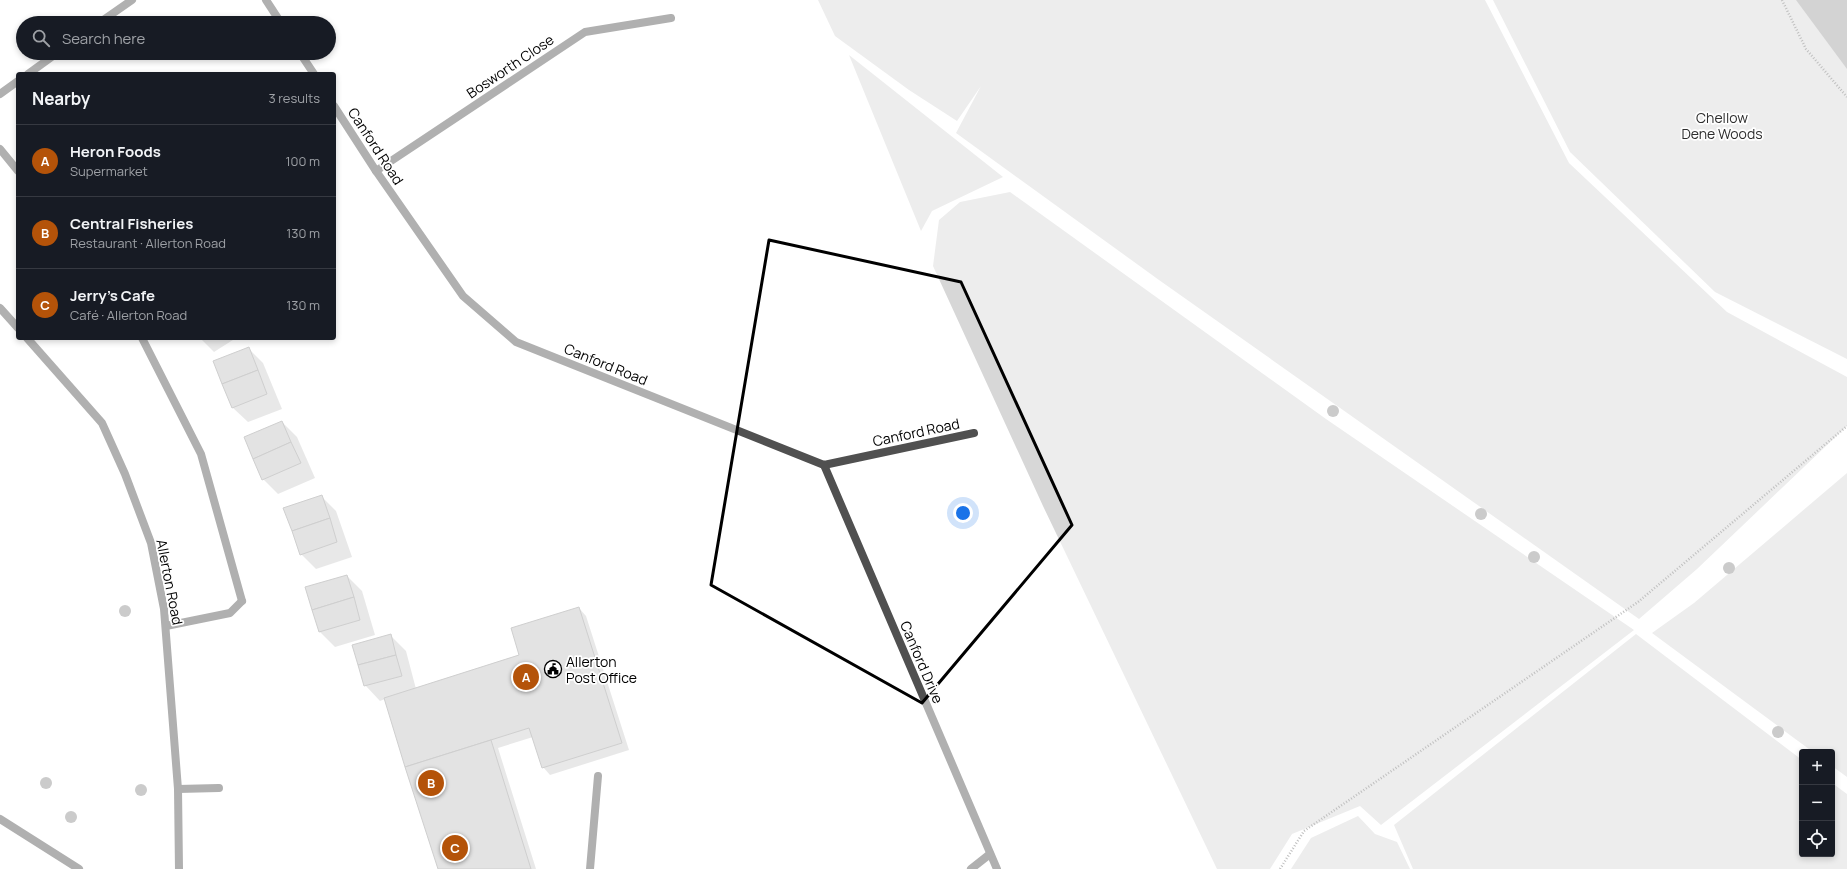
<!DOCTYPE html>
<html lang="en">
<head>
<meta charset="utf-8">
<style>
  :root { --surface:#171b24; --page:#242831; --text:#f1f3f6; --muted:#9ea1a6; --line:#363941; --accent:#b45309 }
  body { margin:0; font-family:Manrope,sans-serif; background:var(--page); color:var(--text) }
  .controls { position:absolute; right:12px; bottom:12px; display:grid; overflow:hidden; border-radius:4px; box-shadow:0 2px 6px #0003 }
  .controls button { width:36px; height:36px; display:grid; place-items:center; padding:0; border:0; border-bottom:1px solid var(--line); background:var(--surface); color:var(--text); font:20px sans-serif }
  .you { position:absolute; left:963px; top:513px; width:14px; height:14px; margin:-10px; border:3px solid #fff; border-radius:50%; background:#1a73e8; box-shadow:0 0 0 6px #1a73e833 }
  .badge { display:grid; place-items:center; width:26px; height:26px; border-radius:50%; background:var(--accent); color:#fff; font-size:13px; font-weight:700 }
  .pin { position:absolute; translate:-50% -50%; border:2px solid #fff; box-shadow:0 1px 4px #0006 }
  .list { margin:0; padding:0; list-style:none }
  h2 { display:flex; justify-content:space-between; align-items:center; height:52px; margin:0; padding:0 16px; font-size:17px }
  h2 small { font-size:13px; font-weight:400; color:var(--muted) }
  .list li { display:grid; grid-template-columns:26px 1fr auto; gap:12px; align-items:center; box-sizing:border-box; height:72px; padding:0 16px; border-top:1px solid var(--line) }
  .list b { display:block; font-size:15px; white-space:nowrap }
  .list p { margin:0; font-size:13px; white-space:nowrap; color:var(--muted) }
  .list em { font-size:13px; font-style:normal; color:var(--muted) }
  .icon { flex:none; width:22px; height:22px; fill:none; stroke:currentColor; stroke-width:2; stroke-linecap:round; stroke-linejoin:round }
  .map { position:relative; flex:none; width:1847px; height:869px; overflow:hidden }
  .search { position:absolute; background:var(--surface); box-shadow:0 2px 6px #0003; left:16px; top:16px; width:320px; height:44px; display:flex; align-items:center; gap:10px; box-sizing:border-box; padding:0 14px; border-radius:22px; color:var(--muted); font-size:15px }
  .panel { position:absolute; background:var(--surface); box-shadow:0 2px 6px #0003; left:16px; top:72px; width:320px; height:268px; border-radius:4px }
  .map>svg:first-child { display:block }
</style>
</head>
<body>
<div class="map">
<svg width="1847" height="869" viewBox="0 0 1847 869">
  <rect width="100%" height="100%" fill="#fff"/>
  <g fill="#d7d7d7">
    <path d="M818 0H1485L1569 163 1727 312 1847 377V426L1697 569 1639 619 1159 280 956 133 981 86 957 121 909 90 835 36Z"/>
    <path d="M1493 0H1847V359L1715 292 1570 152Z"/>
    <path d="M849 55 1003 177 932 211 921 231Z"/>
    <path d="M1010 192 1326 419 1634 630 1381 825 1360 806 1292 834 1270 869H1217L1043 506 933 266 939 220 960 202Z"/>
    <path d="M1847 473V777L1832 766V752H1813L1652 633 1694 603Z"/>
    <path d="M1636 634 1802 760V854H1832V783L1847 794V869H1413L1394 825Z"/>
    <path d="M1358 816 1375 834 1397 842 1410 869H1291L1311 838Z"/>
  </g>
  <path fill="#9e9e9e" d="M1796 0H1847V69Z"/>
  <g fill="#0003">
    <path d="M200 338H236L214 352Z"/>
    <path d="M248 348 263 363 282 409 248 422 232 407Z"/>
    <path d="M282 422 297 437 315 478 278 494 263 479Z"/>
    <path d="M321 496 336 511 352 557 316 569 301 554Z"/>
    <path d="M347 576 362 591 375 635 335 647 320 632 306 588Z"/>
    <path d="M579 608 586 616 629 750 550 775 543 767 533 737 498 748 536 869H439L385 699 380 701 365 685 390 635 406 651 416 689 521 656Z"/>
  </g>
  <g fill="#c0c0c0" stroke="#949494">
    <path d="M249 347 258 370 222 384 213 361Z"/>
    <path d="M258 370 267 394 232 408 222 384Z"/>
    <path d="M282 421 291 442 253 459 244 437Z"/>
    <path d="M291 442 301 463 262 480 253 459Z"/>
    <path d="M322 495 330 518 292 531 283 508Z"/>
    <path d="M330 518 337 542 300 555 292 531Z"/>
    <path d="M347 575 354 597 312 610 305 587Z"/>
    <path d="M354 597 360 620 319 632 312 610Z"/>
    <path d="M579 607 622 743 542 768 529 728 405 767 384 698 519 655 511 628Z"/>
    <path d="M391 634 396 655 358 665 352 645Z"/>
    <path d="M396 655 402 676 364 686 358 665Z"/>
    <path d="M491 740 531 869H438L405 767Z"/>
  </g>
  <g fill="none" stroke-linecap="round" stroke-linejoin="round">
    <g stroke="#727272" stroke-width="2.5" stroke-dasharray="1 2" stroke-linecap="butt">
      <path d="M1782 0 1806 49 1847 97"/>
      <path d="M1280 869 1304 831 1638 602 1847 426"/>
    </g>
    <g stroke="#505050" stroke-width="8">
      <path d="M166 626 230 613 242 601"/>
      <path d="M178 789 219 788"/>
      <path d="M590 869 598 776"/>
    </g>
    <g stroke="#505050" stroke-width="8">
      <path d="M266 0 281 23"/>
      <path d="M99 23 132 0"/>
      <path d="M300 53 314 74"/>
      <path d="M28 74 57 53"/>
      <path d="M0 94 18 81"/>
      <path d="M334 106 376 171 463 296 516 342 824 465 974 433"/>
      <path d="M0 149 18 171"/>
      <path d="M376 171 585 32 671 18"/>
      <path d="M142 338 201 454 242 601"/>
      <path d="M824 465 997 869"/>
      <path d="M0 819 79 869"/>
      <path d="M971 869 990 854"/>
    </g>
    <g stroke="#505050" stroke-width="8">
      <path d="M0 308 18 328"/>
      <path d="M27 338 102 423 125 474 151 543 164 609 178 789 179 869"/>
    </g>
  </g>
  <g fill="#8c8c8c">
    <circle cx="1333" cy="411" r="6"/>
    <circle cx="1481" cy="514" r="6"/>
    <circle cx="1534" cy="557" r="6"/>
    <circle cx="1729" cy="568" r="6"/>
    <circle cx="125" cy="611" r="6"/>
    <circle cx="1778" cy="732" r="6"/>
    <circle cx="46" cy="783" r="6"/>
    <circle cx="141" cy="790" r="6"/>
    <circle cx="71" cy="817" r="6"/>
  </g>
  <path d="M0 0H1847V869H0ZM769 240 961 282 1072 525 922 703 711 585Z" fill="#fff" fill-opacity=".55" fill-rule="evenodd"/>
  <path fill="none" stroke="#000" stroke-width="3" stroke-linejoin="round" d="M769 240 961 282 1072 525 922 703 711 585Z"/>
  <defs>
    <g id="civic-ring" transform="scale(0.9)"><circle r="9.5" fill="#fff" stroke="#000" stroke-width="1.5"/><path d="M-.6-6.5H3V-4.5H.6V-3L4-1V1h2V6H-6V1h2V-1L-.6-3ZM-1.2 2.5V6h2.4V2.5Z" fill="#000"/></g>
  </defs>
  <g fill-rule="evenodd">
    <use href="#civic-ring" x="553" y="669"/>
  </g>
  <g text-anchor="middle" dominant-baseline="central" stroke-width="3.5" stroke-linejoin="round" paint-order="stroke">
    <g font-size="14" fill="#000" stroke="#fff">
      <text transform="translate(510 66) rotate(-34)">Bosworth Close</text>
      <text transform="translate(376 146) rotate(57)">Canford Road</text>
      <text transform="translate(606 364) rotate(22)">Canford Road</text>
      <text transform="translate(916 432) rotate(-12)">Canford Road</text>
      <text transform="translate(170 582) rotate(79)">Allerton Road</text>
      <text transform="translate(922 662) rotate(67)">Canford Drive</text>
    </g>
    <g font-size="14" fill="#2e2e2e" stroke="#fff">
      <text x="1722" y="117">Chellow<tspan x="1722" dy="16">Dene Woods</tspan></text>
    </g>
    <g font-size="14" fill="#000" stroke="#fff" text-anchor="start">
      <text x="566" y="661">Allerton<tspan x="566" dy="16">Post Office</tspan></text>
    </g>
  </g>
</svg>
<div class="controls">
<button>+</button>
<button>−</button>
<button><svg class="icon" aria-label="locate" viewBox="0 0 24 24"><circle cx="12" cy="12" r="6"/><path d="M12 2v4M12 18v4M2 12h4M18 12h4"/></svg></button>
</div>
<div class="you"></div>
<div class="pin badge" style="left:526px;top:677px">A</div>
<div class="pin badge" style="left:431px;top:783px">B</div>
<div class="pin badge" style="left:455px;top:848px">C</div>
<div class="search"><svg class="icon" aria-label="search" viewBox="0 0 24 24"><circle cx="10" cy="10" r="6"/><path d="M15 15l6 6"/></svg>Search here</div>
<section class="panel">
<h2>Nearby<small>3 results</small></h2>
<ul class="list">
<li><span class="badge">A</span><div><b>Heron Foods</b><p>Supermarket</p></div><em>100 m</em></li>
<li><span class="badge">B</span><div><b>Central Fisheries</b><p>Restaurant · Allerton Road</p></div><em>130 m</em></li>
<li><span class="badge">C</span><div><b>Jerry's Cafe</b><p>Café · Allerton Road</p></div><em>130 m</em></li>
</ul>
</section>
</div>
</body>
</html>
